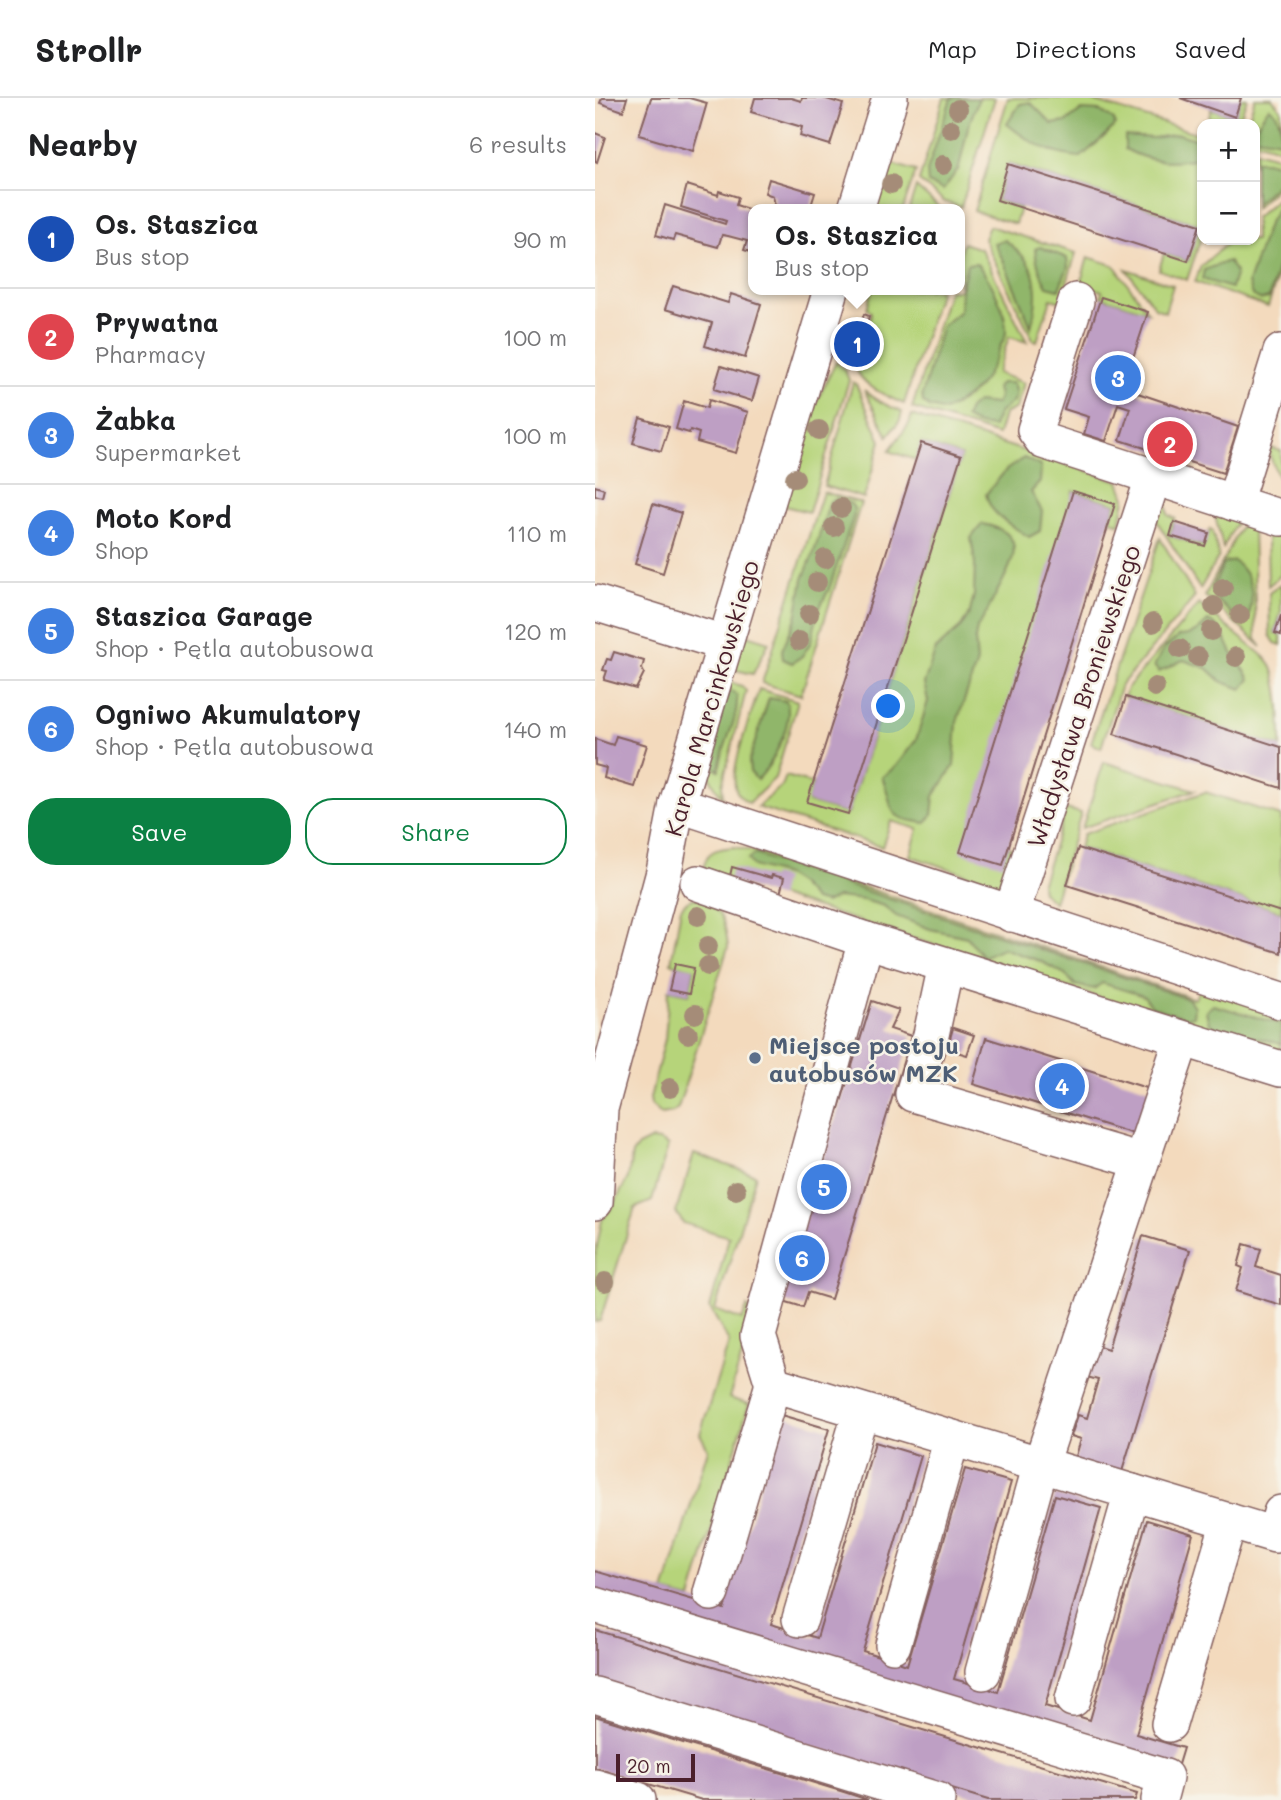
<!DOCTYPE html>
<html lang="en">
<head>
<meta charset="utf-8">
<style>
  :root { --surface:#fff; --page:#f2f2f2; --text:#202124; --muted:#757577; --line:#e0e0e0; --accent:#0b8043 }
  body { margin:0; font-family:Mali,sans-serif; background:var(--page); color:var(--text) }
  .controls { position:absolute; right:21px; top:21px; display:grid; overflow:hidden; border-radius:14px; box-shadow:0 2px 5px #0004 }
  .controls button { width:63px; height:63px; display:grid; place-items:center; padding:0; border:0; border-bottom:2px solid var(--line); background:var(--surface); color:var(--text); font:35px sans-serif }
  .scale { position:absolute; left:21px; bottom:18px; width:79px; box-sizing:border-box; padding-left:7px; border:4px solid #4a1f2b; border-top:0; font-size:19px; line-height:24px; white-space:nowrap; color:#4a1f2b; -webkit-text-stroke:5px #f7f3e8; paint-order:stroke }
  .you { position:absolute; left:294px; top:609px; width:24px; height:24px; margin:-18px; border:5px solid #fff; border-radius:50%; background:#1a73e8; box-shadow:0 0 0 10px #1a73e833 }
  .badge { display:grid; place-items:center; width:46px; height:46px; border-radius:50%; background:var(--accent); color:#fff; font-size:23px; font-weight:700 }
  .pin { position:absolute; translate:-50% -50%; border:4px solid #fff; box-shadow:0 2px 7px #0006 }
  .popup { position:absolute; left:153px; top:106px; width:217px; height:91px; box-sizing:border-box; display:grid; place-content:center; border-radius:14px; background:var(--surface); filter:drop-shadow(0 2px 5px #0005); font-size:23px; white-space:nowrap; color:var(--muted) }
  .popup b { font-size:26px; color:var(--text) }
  .popup::after { content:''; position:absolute; left:50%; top:100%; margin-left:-14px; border:14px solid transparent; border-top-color:var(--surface) }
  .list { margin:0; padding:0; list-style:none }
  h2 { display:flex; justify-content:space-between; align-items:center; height:91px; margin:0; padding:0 28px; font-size:30px }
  h2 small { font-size:23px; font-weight:400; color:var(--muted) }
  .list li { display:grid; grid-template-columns:46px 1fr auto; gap:21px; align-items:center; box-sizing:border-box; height:98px; padding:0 28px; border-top:2px solid var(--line) }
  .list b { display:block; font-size:26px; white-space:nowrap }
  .list p { margin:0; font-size:23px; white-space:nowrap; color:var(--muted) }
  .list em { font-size:23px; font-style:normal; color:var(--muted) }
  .actions { display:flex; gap:14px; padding:21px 28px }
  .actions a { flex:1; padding:16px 0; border:2px solid var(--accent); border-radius:28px; text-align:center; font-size:24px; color:var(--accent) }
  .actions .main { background:var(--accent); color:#fff }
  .map { position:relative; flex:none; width:686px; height:1702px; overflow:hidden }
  header { display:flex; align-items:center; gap:42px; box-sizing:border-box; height:98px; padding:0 35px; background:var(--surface); border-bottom:2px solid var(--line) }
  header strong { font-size:33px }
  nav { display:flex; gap:38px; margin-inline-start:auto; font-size:24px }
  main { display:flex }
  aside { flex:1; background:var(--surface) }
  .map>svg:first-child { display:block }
</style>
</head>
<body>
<header>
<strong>Strollr</strong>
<nav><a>Map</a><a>Directions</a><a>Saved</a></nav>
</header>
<main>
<aside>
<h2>Nearby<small>6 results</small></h2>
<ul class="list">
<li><span class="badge" style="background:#1a4fb4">1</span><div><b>Os. Staszica</b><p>Bus stop</p></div><em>90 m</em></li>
<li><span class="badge" style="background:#e0444e">2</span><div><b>Prywatna</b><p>Pharmacy</p></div><em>100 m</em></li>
<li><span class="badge" style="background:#3f7fe0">3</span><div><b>Żabka</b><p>Supermarket</p></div><em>100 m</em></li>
<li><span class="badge" style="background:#3f7fe0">4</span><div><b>Moto Kord</b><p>Shop</p></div><em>110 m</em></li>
<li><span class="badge" style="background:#3f7fe0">5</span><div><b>Staszica Garage</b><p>Shop · Pętla autobusowa</p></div><em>120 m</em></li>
<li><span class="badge" style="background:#3f7fe0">6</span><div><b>Ogniwo Akumulatory</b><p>Shop · Pętla autobusowa</p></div><em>140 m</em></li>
</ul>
<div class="actions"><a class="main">Save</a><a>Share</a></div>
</aside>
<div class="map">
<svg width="686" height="1702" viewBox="0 0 686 1702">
  <rect width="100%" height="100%" fill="#f7f3e8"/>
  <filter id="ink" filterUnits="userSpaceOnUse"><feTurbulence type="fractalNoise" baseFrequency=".0143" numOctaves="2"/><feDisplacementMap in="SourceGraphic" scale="14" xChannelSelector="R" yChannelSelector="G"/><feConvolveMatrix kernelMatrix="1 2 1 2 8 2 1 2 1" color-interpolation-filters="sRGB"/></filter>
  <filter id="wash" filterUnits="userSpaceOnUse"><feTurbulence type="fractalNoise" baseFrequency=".00686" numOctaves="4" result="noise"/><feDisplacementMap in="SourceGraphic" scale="28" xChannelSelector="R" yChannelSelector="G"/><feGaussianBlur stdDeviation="1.57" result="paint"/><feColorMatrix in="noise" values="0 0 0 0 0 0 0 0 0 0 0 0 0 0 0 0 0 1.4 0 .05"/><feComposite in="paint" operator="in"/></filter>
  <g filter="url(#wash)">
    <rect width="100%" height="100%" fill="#f3dabd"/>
    <g fill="#b6d47a" stroke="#807a52" stroke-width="2">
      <path d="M349 0H400L366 109 350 104 324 83Z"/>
      <path d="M413 0H489L607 37V137L592 182 564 172 569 155 593 163 605 127 414 66 402 102 425 110 420 126 379 113Z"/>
      <path d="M646 0H652L643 26H612L616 11 640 18Z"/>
      <path d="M660 0H677L686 11V51L660 43V26H652Z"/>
      <path d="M660 53 686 60V86L660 110Z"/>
      <path d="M291 64 321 73 308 111H279Z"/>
      <path d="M321 89 346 111H314Z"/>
      <path d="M686 97V168L673 209 600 184 606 168 636 142H660V120Z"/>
      <path d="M394 128 481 155 466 204 456 201 442 243 438 242 389 141Z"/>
      <path d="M368 145 386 151 432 244 414 239 402 275 429 285 421 310 409 316 403 337 317 310 354 192H365V154Z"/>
      <path d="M493 159 519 167 553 214 506 199 507 193 485 187Z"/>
      <path d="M531 171 578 187 570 214 560 210Z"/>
      <path d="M277 192H345L309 306C281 294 250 280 261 244H266L269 241 276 217V214L272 210Z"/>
      <path d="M241 264 250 272 254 282 214 414 185 407 211 325Z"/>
      <path d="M258 284 261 286 286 343 269 400 229 388Z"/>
      <path d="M269 292 285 304 307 314 305 322 293 338Z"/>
      <path d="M317 317 524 383 530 400 525 426 515 422 520 406 478 393 413 749 423 752 414 780 405 787 315 758 323 731 296 723 287 749 162 709 187 688 191 678 218 686 213 704 253 716 366 358 326 345 321 362 294 353 314 326Z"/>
      <path d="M676 350 686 353V380L683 379 674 355Z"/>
      <path d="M228 394 266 405 206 597 167 585Z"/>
      <path d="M570 396 573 417 580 420 575 438 609 448 615 431 617 432 624 458 605 491 556 414Z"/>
      <path d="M618 410 645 418 628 450Z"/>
      <path d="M650 420 658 429 661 541 667 549 610 498Z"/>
      <path d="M678 428 686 430V477L673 488 672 439Z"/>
      <path d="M565 440 600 499 526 587 506 650 496 645Z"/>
      <path d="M686 486V515L680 535 686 537V547L680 545 675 537 674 495Z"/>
      <path d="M604 506 667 557C686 567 686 625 686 649L529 599 532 590Z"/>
      <path d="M147 535 174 544 158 576 136 571Z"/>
      <path d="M132 583 147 588 151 593 127 687 128 700C121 691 114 681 112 670 107 648 126 606 132 583Z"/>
      <path d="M164 591 203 603 180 680 154 705C147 701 141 696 140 688 136 666 157 615 164 591Z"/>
      <path d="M509 664 600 692 487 730Z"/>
      <path d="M610 694 686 718V814L484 750 488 736Z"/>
      <path d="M471 711 486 715 459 804 447 794 446 787Z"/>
      <path d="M140 749 171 756 600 901 605 888 686 915V957L109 774C108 753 122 750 140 749Z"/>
      <path d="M100 800C126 807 131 825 133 849L83 1010 78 1014 66 1016 56 1007 55 1000 70 941 74 892 94 896 99 871 76 865 86 810 92 803Z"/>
      <path d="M55 1042 64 1043 73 1048 57 1103 40 1110 5 1223 0 1224V1159L7 1122 18 1108 33 1080 37 1056 43 1048Z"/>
      <path d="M99 1056 161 1077 120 1212 147 1222 152 1209 155 1212 157 1225 134 1300 154 1306 96 1501 69 1494 113 1351 105 1336 134 1244 115 1210 134 1139 88 1125 81 1114Z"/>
    </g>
    <g fill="#90b66a" stroke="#6d6a4a" stroke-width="2">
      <path d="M356 0H384L373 29 364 70 348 92 333 85 332 73Z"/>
      <path d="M435 4 457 26 471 24 487 12 505 13 519 22 520 27 511 37 486 59C457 58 434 44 412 26L425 6Z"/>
      <path d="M674 9C686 16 686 30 686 43L660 39 661 28Z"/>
      <path d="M584 36 607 43V60C576 64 558 66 530 51V38L558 40Z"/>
      <path d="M660 63H671L686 67V82L660 106Z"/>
      <path d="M686 104V157L674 200 666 202 657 197 653 185 673 126Z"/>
      <path d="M410 142C417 148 425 154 431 162 445 180 442 208 436 229L408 162 399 145Z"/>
      <path d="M445 149 472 160 473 169 464 191 452 188C445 176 441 165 440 151Z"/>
      <path d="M633 163 641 174 636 190 607 181 609 172Z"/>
      <path d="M381 165C395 180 412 213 411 234 411 239 407 244 405 249 391 285 384 293 350 313L334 309 328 304 327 297 347 228 365 213 366 191 372 166Z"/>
      <path d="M406 285H417C426 301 416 305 406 313 402 317 400 324 398 329L383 327 370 320 374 311 382 304 401 306 404 298 402 290Z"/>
      <path d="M429 360 446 368 445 384 436 394 447 413 445 433 434 439C416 427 395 418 391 396L411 372Z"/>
      <path d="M242 401 256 406 259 410V417L234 491 224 511 216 544 207 558 197 565 188 561 187 552 201 520 208 481 219 454 235 403Z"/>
      <path d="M387 426C438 435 416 466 401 496 395 508 390 519 382 530L380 541 382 564 362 624 359 668 339 698 337 717 331 725C287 720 301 712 287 679L300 669 321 642 333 603 329 585 341 551 366 529 375 514 379 497 380 465 376 440Z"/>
      <path d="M639 463C658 478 660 499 653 521L645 524 620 500 617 491 629 465Z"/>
      <path d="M613 523C628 531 629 538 636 553 640 561 650 571 655 581L647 591 627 584 612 570 588 562 564 574 559 568 569 551 584 538C598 538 604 532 613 523Z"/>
      <path d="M135 592 142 597C144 623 127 646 124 672L119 670C110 652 126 609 135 592Z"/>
      <path d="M174 600 191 603C200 623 177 668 162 682L155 674 154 663Z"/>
      <path d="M160 756 594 901 599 909 598 918 592 920 557 909 549 898 507 885 499 891 480 887 470 876 445 863 407 850 388 859 372 839 335 831 301 818 289 808 268 802 242 799 231 805 219 802 204 786 190 777 158 768 153 761Z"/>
      <path d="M618 907 686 926V946C662 938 636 938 614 926L611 913Z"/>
    </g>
    <g id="blocks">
      <g fill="#be9fc4">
        <path d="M7 0H32L28 13 5 5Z"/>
        <path d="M56 0H94L112 5 98 53 44 37Z"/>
        <path d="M160 0H196L206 3 207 0H228L248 6 235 47 205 38 207 29 156 14Z"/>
        <path d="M585 0H646L640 19Z"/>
        <path d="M0 35 10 39 2 64 0 63Z"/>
        <path d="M413 66 605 127 593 163 402 102Z"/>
        <path d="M174 81 220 95 215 111H194L180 107 178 98 170 95Z"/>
        <path d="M92 87 123 97 124 93 143 99 141 107 159 113V155L149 152 152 143 133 138 127 137 123 149 80 137 78 142 61 137 70 107 130 126 131 123 86 109Z"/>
        <path d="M78 188 133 205 136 196 166 206 150 260 110 248 117 225 70 211Z"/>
        <path d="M506 199 553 214 528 290 643 329 628 375 525 342 535 310 523 306 511 343 489 336 494 319 469 311Z"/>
        <path d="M269 216 274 218 268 239 262 237Z"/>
        <path d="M126 268 164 280 157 303 119 291Z"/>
        <path d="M114 302 153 314 141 355 102 344 104 335 95 332 94 335 81 331 89 303 112 310Z"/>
        <path d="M45 320 74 329 66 353 38 345Z"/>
        <path d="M326 345 366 358 253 716 212 704Z"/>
        <path d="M0 388 9 391 7 399 0 397Z"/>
        <path d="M478 393 520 406 408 767 365 754Z"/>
        <path d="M58 406 86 415 68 475 40 466Z"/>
        <path d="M579 424 614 435 610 448 575 438Z"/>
        <path d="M686 517V537L680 535Z"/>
        <path d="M19 554 49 563 47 571 49 575 41 591 9 582 12 573 8 572 12 561 16 562Z"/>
        <path d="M531 599 686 649V690L519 636Z"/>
        <path d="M21 638 52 647 39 689 9 680 11 670 0 667V641L18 647Z"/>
        <path d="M483 750 686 814V855L472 787Z"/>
        <path d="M137 769 176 780 177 777 189 780 184 800 134 782Z"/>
        <path d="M80 866 99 870 94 896 74 892Z"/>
        <path d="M277 903 304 912 295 931 316 938 236 1201 213 1194 208 1209 185 1202Z"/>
        <path d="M358 930 379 937 372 957 352 951Z"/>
        <path d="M391 940 555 991 542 1037 378 986Z"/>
        <path d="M548 1138 595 1152 525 1380 479 1365 486 1341 476 1338 483 1317 492 1320 503 1282 488 1278 498 1246 513 1251Z"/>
        <path d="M649 1146 666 1151 661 1169 686 1177V1207L641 1193 648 1170 643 1168Z"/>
        <path d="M186 1317 234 1331 176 1526 222 1540 280 1344 326 1358 268 1553 312 1567 370 1371 416 1384 359 1581 394 1591 403 1594 460 1397 506 1410 450 1608 495 1622 552 1422 598 1436 541 1636 588 1650 581 1673 0 1498V1473L129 1511Z"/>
        <path d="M0 1532 367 1644 542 1696 540 1702H393L0 1583Z"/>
        <path d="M0 1618 252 1695 273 1702H107L0 1670Z"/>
      </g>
    </g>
  </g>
  <g filter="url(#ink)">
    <use href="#blocks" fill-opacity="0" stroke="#85605e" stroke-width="2"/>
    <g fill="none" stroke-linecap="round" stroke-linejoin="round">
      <g stroke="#85605e" stroke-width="38">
        <g id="minor">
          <path d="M261 111 295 0"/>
          <path d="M481 203 440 332 448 343 686 420"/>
          <path d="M639 405 686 254"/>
          <path d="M0 505 129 545"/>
          <path d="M82 706 686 903"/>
          <path d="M103 785 271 842 686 971"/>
          <path d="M416 816 558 380"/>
          <path d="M271 842 163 1238 178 1286 680 1437 686 1415"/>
          <path d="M351 867 336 937 318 996 546 1063"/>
          <path d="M0 1104 5 1011 69 774 82 706 236 192"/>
          <path d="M116 1495 178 1286"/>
          <path d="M0 1507 570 1679 564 1702"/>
          <path d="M205 1521 266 1313"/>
          <path d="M298 1547 357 1340"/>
          <path d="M388 1574 446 1366 587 941"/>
          <path d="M0 1597 342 1702"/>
          <path d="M478 1601 537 1394"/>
          <path d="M574 1626 634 1423"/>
          <path d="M0 1689 43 1702"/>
        </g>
      </g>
      <use href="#minor" stroke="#fff" stroke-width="35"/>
    </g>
    <g fill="#a58c78">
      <circle cx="363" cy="11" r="10"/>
      <circle cx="356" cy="31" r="10"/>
      <circle cx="348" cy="67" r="10"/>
      <circle cx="296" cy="86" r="10"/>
      <circle cx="224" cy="332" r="10"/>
      <circle cx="200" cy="380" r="10"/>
      <circle cx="246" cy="410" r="10"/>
      <circle cx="239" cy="429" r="10"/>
      <circle cx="230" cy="461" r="10"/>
      <circle cx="222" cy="484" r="10"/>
      <circle cx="628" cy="490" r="10"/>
      <circle cx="619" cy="508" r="10"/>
      <circle cx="214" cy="516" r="10"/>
      <circle cx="645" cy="517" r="10"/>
      <circle cx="558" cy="525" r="10"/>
      <circle cx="616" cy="533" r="10"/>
      <circle cx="204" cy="543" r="10"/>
      <circle cx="585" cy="551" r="10"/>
      <circle cx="603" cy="559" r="10"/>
      <circle cx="641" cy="559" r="10"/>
      <circle cx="560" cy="589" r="10"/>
      <circle cx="103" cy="818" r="10"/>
      <circle cx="113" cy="848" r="10"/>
      <circle cx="113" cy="868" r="10"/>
      <circle cx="100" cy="916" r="10"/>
      <circle cx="93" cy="936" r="10"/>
      <circle cx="75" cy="990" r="10"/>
      <circle cx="141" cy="1092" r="10"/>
      <circle cx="10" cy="1184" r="10"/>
    </g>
  </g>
  <circle fill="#5c6f8a" stroke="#f7f3e8" stroke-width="2.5" cx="160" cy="960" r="7"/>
  <g text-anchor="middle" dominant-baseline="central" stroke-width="5" stroke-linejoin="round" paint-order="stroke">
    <g font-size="24" fill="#4a1f2b" stroke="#f7f3e8">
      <text transform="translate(488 598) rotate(-72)">Władysława Broniewskiego</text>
      <text transform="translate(116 600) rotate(-74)">Karola Marcinkowskiego</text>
    </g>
    <g font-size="24" font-weight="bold" fill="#4e5e75" stroke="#f7f3e8" text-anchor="start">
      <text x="174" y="946">Miejsce postoju<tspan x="174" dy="28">autobusów MZK</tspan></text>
    </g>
  </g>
</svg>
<div class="controls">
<button>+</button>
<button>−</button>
</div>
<div class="scale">20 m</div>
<div class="you"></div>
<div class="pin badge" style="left:262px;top:246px;background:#1a4fb4">1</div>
<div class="popup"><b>Os. Staszica</b>Bus stop</div>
<div class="pin badge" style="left:575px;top:346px;background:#e0444e">2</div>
<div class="pin badge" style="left:523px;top:280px;background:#3f7fe0">3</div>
<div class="pin badge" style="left:467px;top:988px;background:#3f7fe0">4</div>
<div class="pin badge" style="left:229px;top:1089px;background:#3f7fe0">5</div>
<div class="pin badge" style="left:207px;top:1160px;background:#3f7fe0">6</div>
</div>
</main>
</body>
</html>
